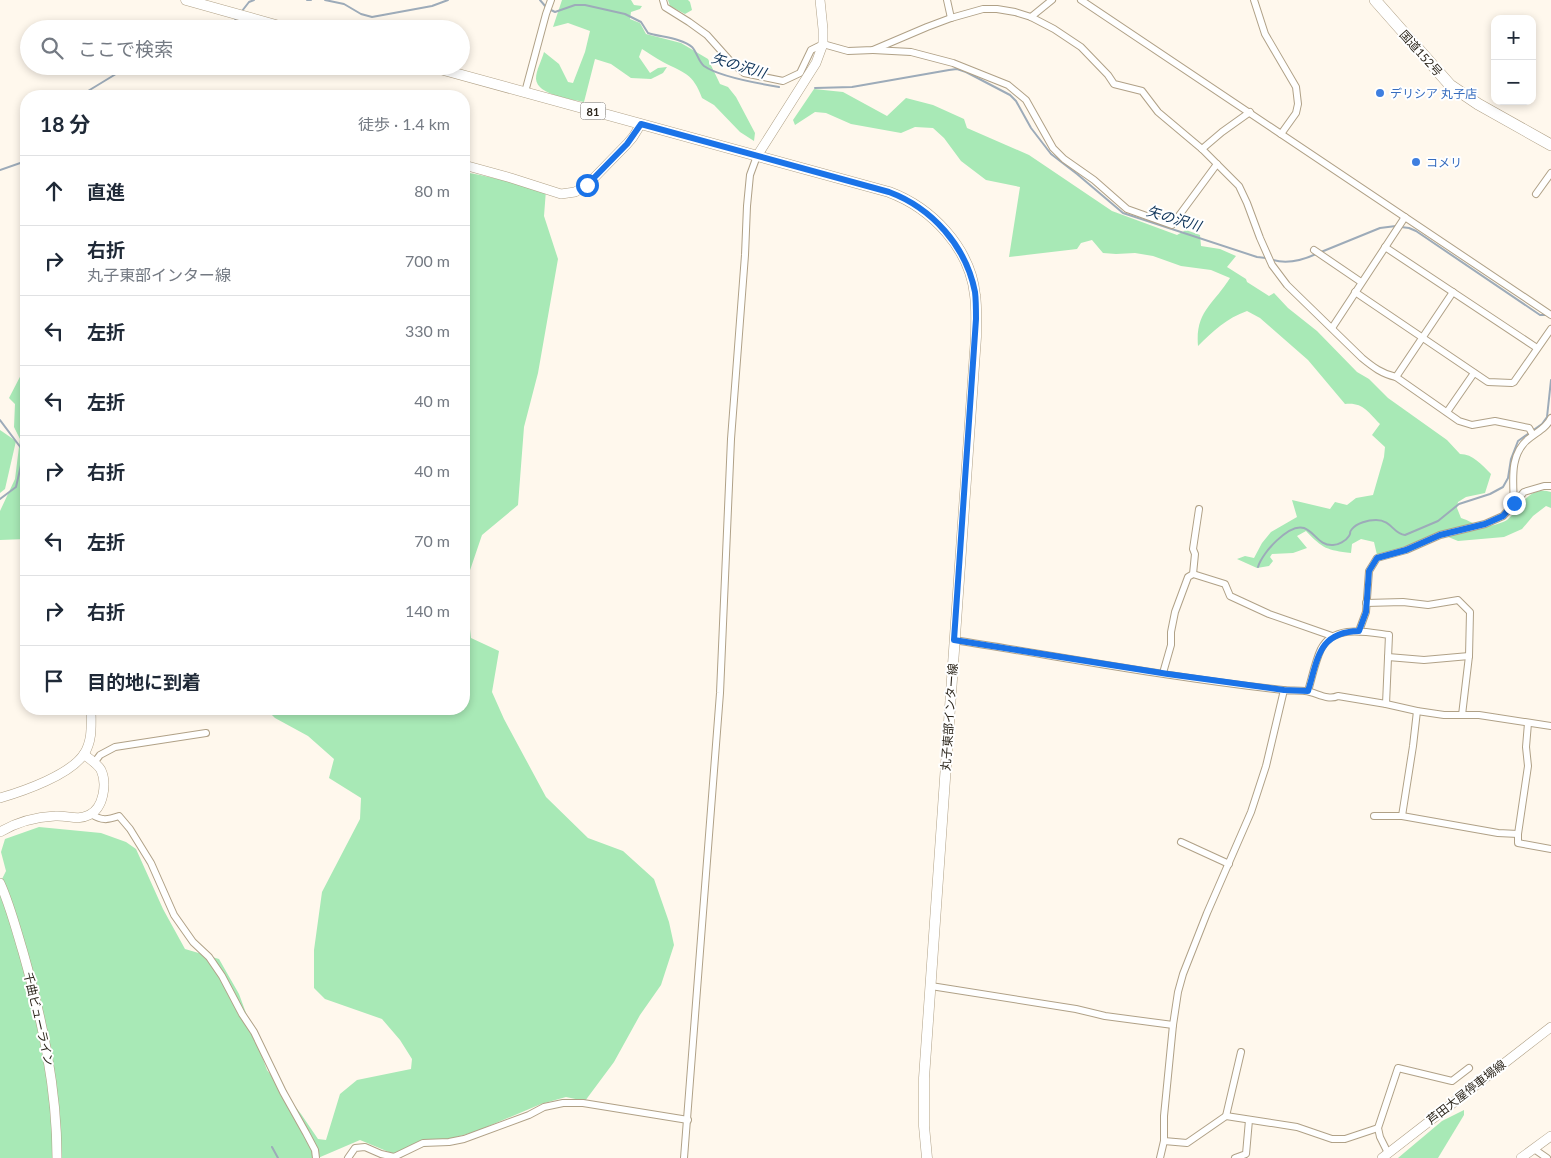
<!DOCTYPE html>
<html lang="ja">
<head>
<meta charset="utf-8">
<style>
  :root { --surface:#fff; --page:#f6f6f7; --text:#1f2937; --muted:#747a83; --line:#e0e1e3 }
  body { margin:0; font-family:Lato,"Noto Sans JP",sans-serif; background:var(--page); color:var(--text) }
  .controls { position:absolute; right:15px; top:15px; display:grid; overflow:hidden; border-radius:10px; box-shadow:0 2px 8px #0003 }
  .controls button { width:45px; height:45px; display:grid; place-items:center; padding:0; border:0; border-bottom:1px solid var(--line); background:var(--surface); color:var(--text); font:25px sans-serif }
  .stop { position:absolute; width:15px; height:15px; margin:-11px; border:4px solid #1a73e8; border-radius:50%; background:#fff }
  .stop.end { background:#1a73e8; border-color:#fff; box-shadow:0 1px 5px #0008 }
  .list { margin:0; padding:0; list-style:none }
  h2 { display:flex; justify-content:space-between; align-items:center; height:65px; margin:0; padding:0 20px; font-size:21px }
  h2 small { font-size:16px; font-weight:400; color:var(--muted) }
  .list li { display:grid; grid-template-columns:32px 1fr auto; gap:15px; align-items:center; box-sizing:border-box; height:70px; padding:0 20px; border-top:1px solid var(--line) }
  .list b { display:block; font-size:19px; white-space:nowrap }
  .list p { margin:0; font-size:16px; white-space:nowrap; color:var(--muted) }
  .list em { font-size:16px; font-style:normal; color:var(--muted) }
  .icon { flex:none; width:28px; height:28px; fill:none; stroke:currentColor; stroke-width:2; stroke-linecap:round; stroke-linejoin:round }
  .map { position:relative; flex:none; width:1551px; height:1158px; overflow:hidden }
  .search { position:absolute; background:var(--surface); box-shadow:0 2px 8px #0003; left:20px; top:20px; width:450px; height:55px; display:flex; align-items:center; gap:12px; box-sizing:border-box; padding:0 18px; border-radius:28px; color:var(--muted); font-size:19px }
  .panel { position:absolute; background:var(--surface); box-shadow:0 2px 8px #0003; left:20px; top:90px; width:450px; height:625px; border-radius:20px }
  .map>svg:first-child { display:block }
</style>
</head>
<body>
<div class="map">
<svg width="1551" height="1158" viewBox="0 0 1551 1158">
  <rect width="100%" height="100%" fill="#fff8ed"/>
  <g fill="#a8e9b6">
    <path d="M562 0H631L634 5 642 6 640 9 631 12 630 19 640 23 646 34 681 43 708 59 720 84 728 87 736 97 755 133 754 141 740 132 714 105 702 98C693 73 684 73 663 62 655 58 649 53 642 49L639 57 650 73 658 68 667 67 663 73 651 79 631 78 611 64 595 59 584 102C571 99 537 95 536 79 536 70 542 60 544 52L559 64 568 82 573 83 585 52 590 31 568 23 553 27Z"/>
    <path d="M668 0H688L690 2 692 10 685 14 670 6Z"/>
    <path d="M814 89 843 92 887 116 906 98 933 105 964 119 967 128 1029 155 1112 211 1177 235 1186 230 1200 235 1201 246 1220 249 1236 256 1227 267 1246 279 1247 282 1269 296 1274 293 1288 308 1317 331 1357 372 1369 379 1388 398 1447 440 1460 454C1473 454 1482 465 1491 474L1485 493 1466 497 1458 502 1457 508 1461 518C1468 520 1477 526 1484 526 1489 527 1503 523 1507 520 1521 508 1528 485 1551 492V508L1546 506 1533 516 1522 529 1504 537 1458 541 1441 534 1406 547 1377 555 1374 542 1361 539 1352 544 1351 553C1327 550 1323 549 1306 531L1297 536 1307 548 1293 553 1272 554 1270 557 1273 561 1269 566 1257 568 1237 559 1245 556 1254 558 1262 543 1271 532 1297 517 1292 500 1330 509 1335 502 1347 505 1356 498 1373 495 1384 457 1385 447 1372 435 1380 424C1368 412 1363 402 1345 404L1308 360 1260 318 1247 311C1227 318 1213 331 1198 346 1195 311 1214 304 1230 278L1211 270 1181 266 1153 256 1135 253 1116 254 1103 253 1092 240 1081 243 1077 249 1009 257 1020 187 986 180 961 161 944 138 933 128 915 127 901 133 851 124 826 113 815 112 795 125 793 120Z"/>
    <path d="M464 172 480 175 546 190 544 216 558 259 538 373 524 427 518 505 482 535 465 585 471 638 499 651 492 692 504 719 546 797 588 838 623 851 654 879 669 922 674 945 661 985 640 1015 614 1062 585 1101 566 1097 541 1104 477 1131 396 1155 360 1140 318 1158H0V883L6 871 1 852 5 839 39 827 101 833 126 842 136 849 163 909 185 949 219 959 239 994 267 1070 301 1114 318 1139 326 1140 340 1094 357 1080 411 1069 412 1059 400 1040 382 1019 325 999 314 988V950L322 892 360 819 361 798 329 778 334 759 308 736 275 718 266 709H464Z"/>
    <path d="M26 339V539L0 540V511L15 479 20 439 14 427 15 404 9 398 23 371 20 347Z"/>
    <path d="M0 430 16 441 5 489 0 493Z"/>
    <path d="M1464 1110V1115L1438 1158H1398L1442 1121Z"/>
  </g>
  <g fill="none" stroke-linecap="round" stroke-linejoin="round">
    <g stroke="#9dabb9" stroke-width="2">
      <path d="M307 0H311"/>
      <path d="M325 0 344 4 361 14 372 17 432 6 448 0"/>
      <path d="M540 0 546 7"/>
      <path d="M551 10 555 12 575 5H585L625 14 641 22 648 33C660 37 682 38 692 47 697 52 698 61 704 66 718 76 761 84 779 87"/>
      <path d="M242 11 249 2 254 0"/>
      <path d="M228 29 236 19"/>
      <path d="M815 88 852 87 949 70 957 69 966 72 1010 95 1016 101 1031 128 1051 154 1077 174 1123 213 1257 257 1266 258"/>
      <path d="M76 96 88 91 129 66"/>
      <path d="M0 170 26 161"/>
      <path d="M1401 227 1409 228 1416 231 1540 315H1547"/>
      <path d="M1321 252 1380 228 1396 226"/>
      <path d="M1273 260C1287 264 1303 260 1316 254"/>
      <path d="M0 420 24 452 16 487 0 499"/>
      <path d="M1258 567C1262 553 1289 523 1304 528 1315 532 1319 546 1333 545 1338 545 1346 541 1349 536 1352 531 1348 534 1352 529 1357 523 1368 520 1376 520 1392 520 1393 534 1405 535L1438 521 1459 504 1490 494 1503 487 1508 478 1511 459 1518 441 1542 424 1547 417 1551 380"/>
      <path d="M272 1147 278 1158"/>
    </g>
    <g stroke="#b0a187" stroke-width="8">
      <g id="street">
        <path d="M663 0 665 7 689 22 707 35 732 63 744 73 783 81 800 73 811 50 823 44 848 51 873 50 927 27 951 18 983 9H997L1015 12 1031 17 1054 29 1081 47 1108 75 1114 84 1142 91 1158 112 1202 149 1239 186 1247 203 1260 238 1272 265 1287 285 1362 358C1373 367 1382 374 1396 377L1459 421 1472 425 1495 421 1529 428 1533 435"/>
        <path d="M947 0 951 18"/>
        <path d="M1081 0 1551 315"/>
        <path d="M1254 0 1265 34 1296 87 1298 104 1296 113 1281 134"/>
        <path d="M1031 17 1052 0"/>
        <path d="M873 50 911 52 953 63 1008 85 1026 100 1053 148 1064 159 1094 180 1127 209 1172 225 1217 164"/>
        <path d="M525 92 546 14 551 0"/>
        <path d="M1202 149 1222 132 1250 112"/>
        <path d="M1536 194 1551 173"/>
        <path d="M1385 247 1537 348"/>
        <path d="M1314 250 1361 282"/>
        <path d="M1355 292 1488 382 1512 383 1514 382 1551 329"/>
        <path d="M1332 328 1405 217"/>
        <path d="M1396 377 1453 292"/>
        <path d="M1447 412 1474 373"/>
        <path d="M1514 503C1513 480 1509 452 1531 437 1539 431 1547 427 1551 418"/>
        <path d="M1193 574 1225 584 1230 596 1269 614 1332 636"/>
        <path d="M1366 603 1403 602 1428 605 1458 600 1470 612 1469 656 1462 715"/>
        <path d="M1359 631 1366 612 1369 571 1377 558 1406 550 1440 535 1485 524 1503 516 1524 492 1544 486H1551"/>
        <path d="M954 640C1063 657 1173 678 1283 690 1290 691 1298 690 1305 691 1316 692 1327 701 1338 696L1386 704 1417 711 1444 715H1479L1551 726"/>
        <path d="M1388 657 1424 660 1469 656"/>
        <path d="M1163 673 1171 645V632L1175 612 1188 577 1193 574 1195 554 1193 549 1199 509"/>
        <path d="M1308 691C1312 678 1315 662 1321 649 1334 624 1366 632 1389 635L1386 704"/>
        <path d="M1528 723 1526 747 1528 766 1518 834V843L1551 849"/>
        <path d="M94 763 100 755 115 747 206 733"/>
        <path d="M91 814C102 821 107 820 119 816L130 829 151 863 174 915 193 942 209 957 222 976 242 1014 254 1032 283 1092 306 1133 315 1150 316 1158"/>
        <path d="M1374 816H1402L1498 833 1518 834"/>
        <path d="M1402 816 1413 746 1417 711"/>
        <path d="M1181 842 1229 864"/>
        <path d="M931 986 1076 1009 1105 1016 1173 1025"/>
        <path d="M1241 1052 1226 1116 1297 1127 1332 1139H1345L1378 1128"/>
        <path d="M1164 1141 1187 1143 1226 1116"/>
        <path d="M1534 1149 1547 1158"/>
        <path d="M1388 1153 1380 1137 1378 1128 1398 1068 1452 1081 1469 1068"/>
        <path d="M348 1158 355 1148 365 1147 381 1154 394 1157 423 1143 449 1142 464 1139 529 1115 544 1107 563 1103H583L688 1120"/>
        <path d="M684 1158 720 693 731 439 745 255 747 206 750 175 757 156"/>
        <path d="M1160 1158 1164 1141V1116L1173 1025 1178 992 1183 974 1207 913 1251 812 1266 766 1284 690"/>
        <path d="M1235 1158 1246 1154 1249 1120"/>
      </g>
    </g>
    <g stroke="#b0a187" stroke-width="10">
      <g id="secondary">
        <path d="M757 156 816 63 823 44V29L820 0"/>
        <path d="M464 165 511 178 561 194 575 192 587 185 627 144 633 137 641 124"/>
        <path d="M0 798C24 791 70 775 84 754 93 740 91 724 91 709"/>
        <path d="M0 832C17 822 35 817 55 816 68 815 77 821 89 815 104 808 107 783 101 770 98 764 89 759 84 754"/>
        <path d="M0 883C10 905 16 929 23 952 42 1019 57 1088 57 1158"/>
        <path d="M1382 1158 1551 1027"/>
        <path d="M1521 1158 1551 1136"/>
      </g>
    </g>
    <g stroke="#b0a187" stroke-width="11">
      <g id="primary">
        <path d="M186 0 290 29"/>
        <path d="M429 66 889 192C932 208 970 248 975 295 977 309 976 323 976 337L924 1078V1126L927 1158"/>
      </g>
    </g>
    <g stroke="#b0a187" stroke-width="12">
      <path id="highway" d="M1375 0 1450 85 1478 104 1551 145"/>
    </g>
    <use href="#street" stroke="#fff" stroke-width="6"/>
    <use href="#secondary" stroke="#fff" stroke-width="9"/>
    <use href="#primary" stroke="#fff" stroke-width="10"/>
    <use href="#highway" stroke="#fff" stroke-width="11"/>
  </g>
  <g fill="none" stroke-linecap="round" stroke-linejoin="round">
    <path stroke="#1a73e8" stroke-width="6" d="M587 185 627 144 641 124 889 192C932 208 966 246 975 292 976 300 976 310 976 319L954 640 1168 674 1284 690 1308 691C1318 659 1318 632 1359 631L1366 612 1369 571 1377 558 1406 550 1440 535 1485 524 1503 516 1514 503"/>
  </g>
  <g fill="#3f7fe0" stroke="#fff" stroke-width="2">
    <circle cx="1380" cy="93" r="5"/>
    <circle cx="1416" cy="162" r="5"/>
  </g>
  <g text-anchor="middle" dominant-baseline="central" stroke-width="4" stroke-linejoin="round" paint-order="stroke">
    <rect fill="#fff" stroke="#6c6861" stroke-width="1" x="580.5" y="102.5" width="25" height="17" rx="4"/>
    <g font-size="11" font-weight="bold" fill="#2d271d">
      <text x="593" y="111">81</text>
    </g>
    <g font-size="12" fill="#2d271d" stroke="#fff">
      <text transform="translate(1421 53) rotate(48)">国道152号</text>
      <text transform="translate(949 717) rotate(-86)">丸子東部インター線</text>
      <text transform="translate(39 1019) rotate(77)">千曲ビューライン</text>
      <text transform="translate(1466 1092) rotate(-38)">芦田大屋停車場線</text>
    </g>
    <g font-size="12" fill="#366cbe" stroke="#fff" text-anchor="start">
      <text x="1390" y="93">デリシア 丸子店</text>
      <text x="1426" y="162">コメリ</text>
    </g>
    <g font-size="14" font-style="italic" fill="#0c3258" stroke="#fff">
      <text transform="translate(739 65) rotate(17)">矢の沢川</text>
      <text transform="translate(1174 218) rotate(17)">矢の沢川</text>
    </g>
  </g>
</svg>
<div class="controls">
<button>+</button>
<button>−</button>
</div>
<div class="stop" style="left:587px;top:185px"></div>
<div class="stop end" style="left:1514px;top:503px"></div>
<div class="search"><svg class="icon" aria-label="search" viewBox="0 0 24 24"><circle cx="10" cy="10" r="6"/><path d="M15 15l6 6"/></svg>ここで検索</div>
<section class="panel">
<h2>18 分<small>徒歩 · 1.4 km</small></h2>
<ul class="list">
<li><svg class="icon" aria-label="ahead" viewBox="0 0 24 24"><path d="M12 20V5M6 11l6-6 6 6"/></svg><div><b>直進</b></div><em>80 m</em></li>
<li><svg class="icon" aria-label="right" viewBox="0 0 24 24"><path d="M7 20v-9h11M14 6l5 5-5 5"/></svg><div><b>右折</b><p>丸子東部インター線</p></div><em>700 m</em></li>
<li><svg class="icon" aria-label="left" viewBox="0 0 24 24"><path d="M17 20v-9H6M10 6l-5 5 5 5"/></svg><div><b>左折</b></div><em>330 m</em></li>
<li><svg class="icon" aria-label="left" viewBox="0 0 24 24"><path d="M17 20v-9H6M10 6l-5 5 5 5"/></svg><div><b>左折</b></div><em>40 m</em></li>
<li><svg class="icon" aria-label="right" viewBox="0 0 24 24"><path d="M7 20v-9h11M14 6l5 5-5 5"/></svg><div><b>右折</b></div><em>40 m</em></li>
<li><svg class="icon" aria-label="left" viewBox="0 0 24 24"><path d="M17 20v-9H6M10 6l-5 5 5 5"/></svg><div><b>左折</b></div><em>70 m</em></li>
<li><svg class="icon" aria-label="right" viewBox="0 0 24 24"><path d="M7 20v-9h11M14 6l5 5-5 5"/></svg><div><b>右折</b></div><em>140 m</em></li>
<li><svg class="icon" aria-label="arrive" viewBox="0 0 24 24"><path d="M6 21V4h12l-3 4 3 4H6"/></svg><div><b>目的地に到着</b></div></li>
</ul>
</section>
</div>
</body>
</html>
